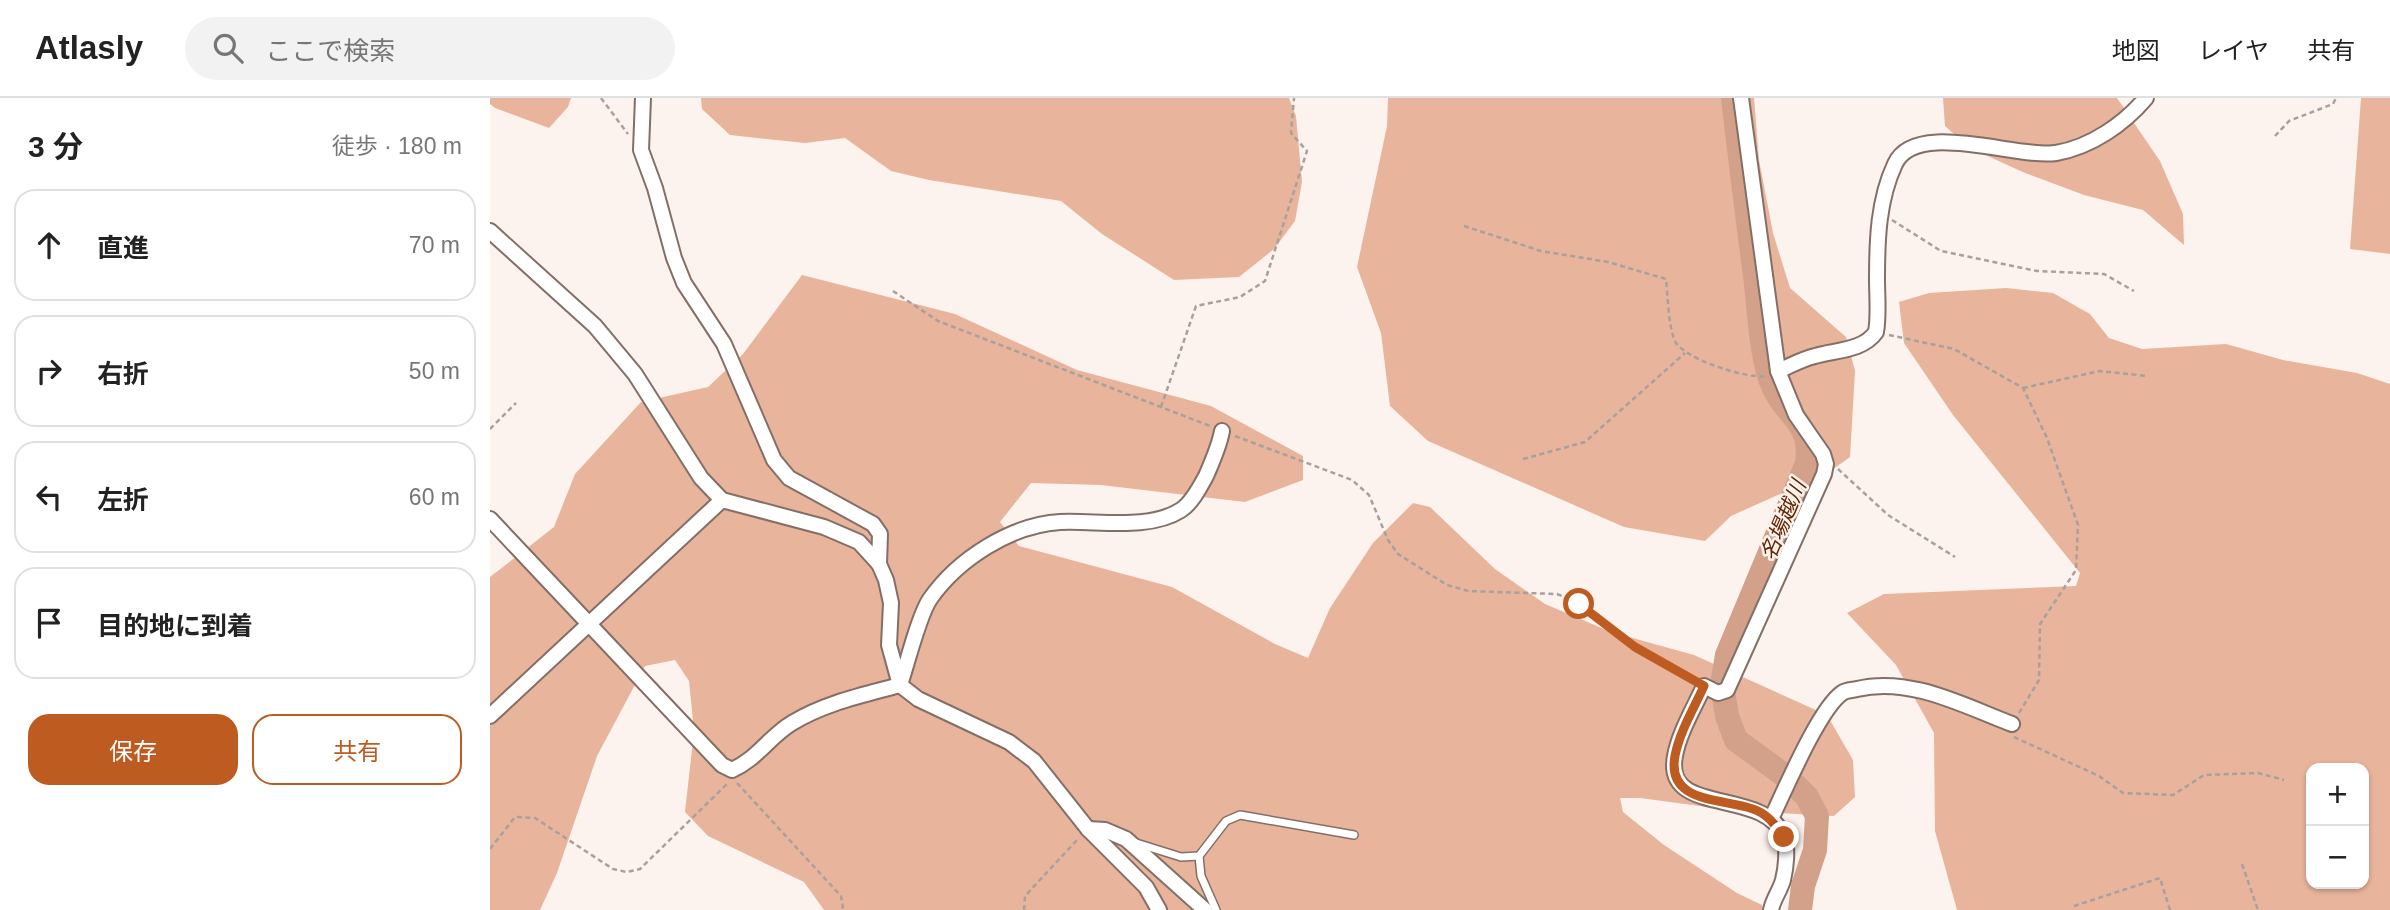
<!DOCTYPE html>
<html lang="ja">
<head>
<meta charset="utf-8">
<style>
  :root { --surface:#fff; --page:#f2f2f2; --text:#222; --muted:#767676; --line:#e0e0e0; --accent:#bd5b21 }
  body { margin:0; font-family:Helvetica,"Noto Sans JP",sans-serif; background:var(--page); color:var(--text) }
  .controls { position:absolute; right:21px; bottom:21px; display:grid; overflow:hidden; border-radius:14px; box-shadow:0 2px 5px #0004 }
  .controls button { width:63px; height:63px; display:grid; place-items:center; padding:0; border:0; border-bottom:2px solid var(--line); background:var(--surface); color:var(--text); font:35px sans-serif }
  .stop { position:absolute; width:21px; height:21px; margin:-16px; border:5px solid #bd5b21; border-radius:50%; background:#fff }
  .stop.end { background:#bd5b21; border-color:#fff; box-shadow:0 2px 7px #0008 }
  .list { margin:0; padding:0; list-style:none }
  h2 { display:flex; justify-content:space-between; align-items:center; height:91px; margin:0; padding:0 28px; font-size:30px }
  h2 small { font-size:23px; font-weight:400; color:var(--muted) }
  .list li { display:grid; grid-template-columns:46px 1fr auto; gap:21px; align-items:center; box-sizing:border-box; height:112px; margin:0 14px 14px; padding:0 14px; border:2px solid var(--line); border-radius:21px }
  .list b { display:block; font-size:26px; white-space:nowrap }
  .list em { font-size:23px; font-style:normal; color:var(--muted) }
  .actions { display:flex; gap:14px; padding:21px 28px }
  .actions a { flex:1; padding:16px 0; border:2px solid var(--accent); border-radius:21px; text-align:center; font-size:24px; color:var(--accent) }
  .actions .main { background:var(--accent); color:#fff }
  .icon { flex:none; width:38px; height:38px; fill:none; stroke:currentColor; stroke-width:2; stroke-linecap:round; stroke-linejoin:round }
  .map { position:relative; flex:none; width:1900px; height:812px; overflow:hidden }
  header { display:flex; align-items:center; gap:42px; box-sizing:border-box; height:98px; padding:0 35px; background:var(--surface); border-bottom:2px solid var(--line) }
  header strong { font-size:33px }
  nav { display:flex; gap:38px; margin-inline-start:auto; font-size:24px }
  .search { width:490px; height:63px; background:var(--page); display:flex; align-items:center; gap:18px; box-sizing:border-box; padding:0 24px; border-radius:38px; color:var(--muted); font-size:26px }
  main { display:flex }
  aside { flex:1; background:var(--surface) }
  .map>svg:first-child { display:block }
</style>
</head>
<body>
<header>
<strong>Atlasly</strong>
<div class="search"><svg class="icon" aria-label="search" viewBox="0 0 24 24"><circle cx="10" cy="10" r="6"/><path d="M15 15l6 6"/></svg>ここで検索</div>
<nav><a>地図</a><a>レイヤ</a><a>共有</a></nav>
</header>
<main>
<aside>
<h2>3 分<small>徒歩 · 180 m</small></h2>
<ul class="list">
<li><svg class="icon" aria-label="ahead" viewBox="0 0 24 24"><path d="M12 20V5M6 11l6-6 6 6"/></svg><div><b>直進</b></div><em>70 m</em></li>
<li><svg class="icon" aria-label="right" viewBox="0 0 24 24"><path d="M7 20v-9h11M14 6l5 5-5 5"/></svg><div><b>右折</b></div><em>50 m</em></li>
<li><svg class="icon" aria-label="left" viewBox="0 0 24 24"><path d="M17 20v-9H6M10 6l-5 5 5 5"/></svg><div><b>左折</b></div><em>60 m</em></li>
<li><svg class="icon" aria-label="arrive" viewBox="0 0 24 24"><path d="M6 21V4h12l-3 4 3 4H6"/></svg><div><b>目的地に到着</b></div></li>
</ul>
<div class="actions"><a class="main">保存</a><a>共有</a></div>
</aside>
<div class="map">
<svg width="1900" height="812" viewBox="0 0 1900 812">
  <rect width="100%" height="100%" fill="#fcf3ef"/>
  <g fill="#e8b49c" fill-rule="evenodd">
    <path d="M0 0H81L78 9 59 30 5 10 0 6Z"/>
    <path d="M211 0H799L806 18 812 84 805 123 784 151 749 179 684 182 612 136 571 103 439 82 401 73 355 40 315 45 240 37 212 11Z"/>
    <path d="M898 0H1264L1269 62 1283 135 1300 190 1356 239 1365 273 1360 359 1339 374 1241 418 1215 443 1134 429 938 343 900 308 891 235 867 169 897 28Z"/>
    <path d="M1453 0H1627L1670 63 1693 116 1694 147 1653 112 1594 97 1535 75 1480 50 1455 28Z"/>
    <path d="M1871 0H1900V156L1860 151Z"/>
    <path d="M312 177 465 216 587 272 721 308 813 358V382L755 404 611 387 541 385 510 424 529 448 682 489 785 546 818 560 840 510 883 445 923 405 940 409 1005 471 1055 506 1121 534 1204 557 1337 617 1363 662 1365 699 1344 718 1247 713 1150 700H1130L1133 714 1174 747 1247 795 1272 807 1273 812H334L314 784 218 738 195 714 204 633 199 583 185 562 155 568 107 658 67 775 50 812H0V479L64 429 85 376 151 304 218 289 253 256Z"/>
    <path d="M1516 190 1563 195 1600 216 1619 240 1652 251 1736 246 1793 262 1867 275 1900 286V812H1467L1445 733 1444 635 1406 567 1357 515 1394 496 1586 488 1590 475 1463 317 1414 245 1409 204 1439 195ZM1821 670H1874V786H1821Z"/>
  </g>
  <g fill="none" stroke-linecap="round" stroke-linejoin="round">
    <path stroke="#d3a189" stroke-width="24" d="M1243 0C1250 62 1258 124 1266 186 1269 215 1271 253 1280 281 1293 318 1323 322 1317 365L1237 557 1232 587 1237 618 1246 642 1298 680 1317 699 1327 718 1325 752 1313 788 1310 812"/>
    <g stroke="#836f66" stroke-width="10">
      <g id="lane">
        <path d="M643 744 691 759 709 758 736 723 750 717 864 737"/>
        <path d="M709 758 711 778 726 812"/>
      </g>
    </g>
    <g stroke="#836f66" stroke-width="18">
      <g id="street">
        <path d="M153 0 151 52 165 90 184 160 194 185 234 246 284 362 299 380 383 426 390 436 389 466"/>
        <path d="M1251 0 1288 273 1306 317 1333 356 1336 366 1334 376 1237 592 1228 595 1214 588C1204 610 1189 635 1185 658 1173 720 1275 688 1294 739 1298 751 1296 770 1293 782 1290 793 1283 801 1281 812"/>
        <path d="M0 133 105 228 145 276 211 380 232 402 334 429 369 444 389 466 396 482 401 505 399 547 410 587 428 601 519 644 544 663 598 731 656 789 669 812"/>
        <path d="M1288 273C1300 268 1312 261 1325 258 1345 252 1373 253 1386 234 1389 217 1387 199 1387 181 1387 143 1388 102 1405 66 1425 21 1528 61 1566 55 1601 49 1634 26 1656 0"/>
        <path d="M0 421 232 667 242 672C267 661 280 638 302 625 335 605 373 597 410 587"/>
        <path d="M410 587C417 566 429 517 440 501 468 461 521 427 570 424 607 422 658 433 691 412 702 405 710 389 716 378 723 362 729 349 732 333"/>
        <path d="M0 618 232 402"/>
        <path d="M1281 721C1295 692 1329 611 1352 595 1356 592 1363 592 1367 591 1420 578 1474 608 1522 626"/>
        <path d="M598 731 615 732 636 741 715 812"/>
      </g>
    </g>
    <g stroke="#a8a09c" stroke-width="2.5" stroke-dasharray="5 3.5" stroke-linecap="butt">
      <path d="M111 0 138 36"/>
      <path d="M1785 38 1799 23 1843 6 1846 0"/>
      <path d="M1402 122 1451 153 1547 173 1614 176 1644 193"/>
      <path d="M974 128 1051 153 1118 164 1176 181C1178 200 1178 223 1184 241 1190 260 1256 281 1275 278"/>
      <path d="M403 193 448 223 720 328"/>
      <path d="M1399 237 1464 251 1533 290 1557 340 1588 427 1586 472 1550 526 1549 582 1529 615"/>
      <path d="M1533 290 1610 273 1657 278"/>
      <path d="M671 309 706 208 750 199 775 183 817 53 801 35 804 0"/>
      <path d="M0 331 26 305"/>
      <path d="M745 338 862 382 879 397 898 442 908 456 957 487 978 493 1067 496 1089 505 1145 549 1202 582"/>
      <path d="M1033 361 1095 344 1195 255"/>
      <path d="M1348 371 1398 417 1465 459"/>
      <path d="M1524 639 1609 678 1633 695 1683 697 1714 677 1768 675 1794 682"/>
      <path d="M247 685 351 798 353 809 350 812"/>
      <path d="M0 751 25 719 45 720 123 771 137 774 150 771 238 685"/>
      <path d="M1752 766 1768 812"/>
      <path d="M1584 808 1670 780 1680 812"/>
      <path d="M534 812 535 798 587 742"/>
    </g>
    <use href="#lane" stroke="#fff" stroke-width="7"/>
    <use href="#street" stroke="#fff" stroke-width="14"/>
  </g>
  <g fill="none" stroke-linecap="round" stroke-linejoin="round">
    <path stroke="#bd5b21" stroke-width="9" d="M1089 506 1145 549 1214 588C1204 610 1189 635 1185 658 1176 706 1233 700 1263 711 1278 716 1285 727 1294 739"/>
  </g>
  <g text-anchor="middle" dominant-baseline="central" stroke-width="5" stroke-linejoin="round" paint-order="stroke">
    <g font-size="21" font-style="italic" fill="#632700" stroke="#fcf3ef">
      <text transform="translate(1293 422) rotate(-67)">名場越川</text>
    </g>
  </g>
</svg>
<div class="controls">
<button>+</button>
<button>−</button>
</div>
<div class="stop" style="left:1089px;top:506px"></div>
<div class="stop end" style="left:1294px;top:739px"></div>
</div>
</main>
</body>
</html>
